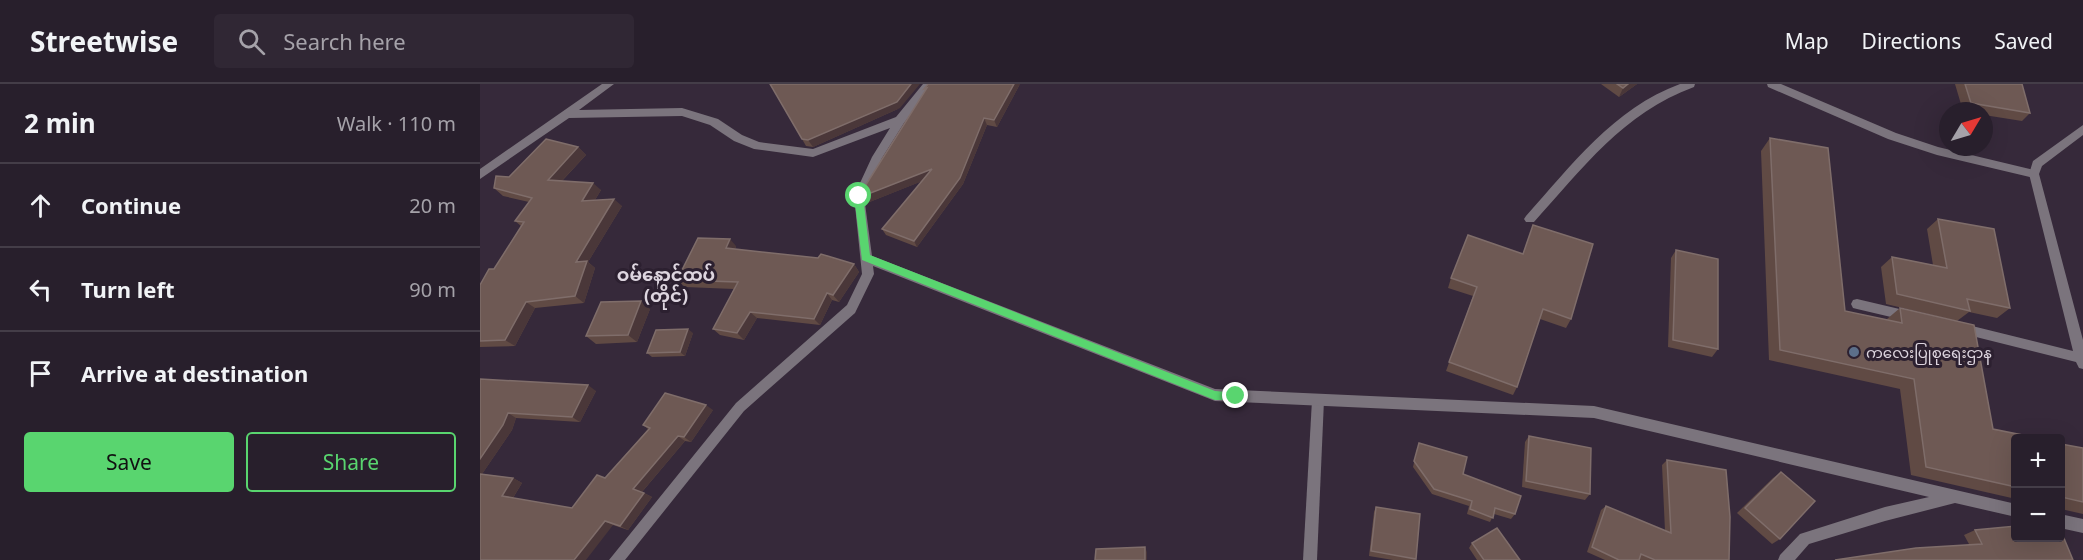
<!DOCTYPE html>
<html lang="en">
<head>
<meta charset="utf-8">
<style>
  :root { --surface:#281f2c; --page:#302734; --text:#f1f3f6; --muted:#a5a2a9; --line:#443d48; --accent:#59d56f }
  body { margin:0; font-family:"Noto Sans","Noto Sans Myanmar",sans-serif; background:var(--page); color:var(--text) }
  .controls { position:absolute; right:18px; bottom:18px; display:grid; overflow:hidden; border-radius:6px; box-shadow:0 6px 24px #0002 }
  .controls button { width:54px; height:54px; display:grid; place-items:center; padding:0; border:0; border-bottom:2px solid var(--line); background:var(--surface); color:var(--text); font:30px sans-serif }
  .compass { position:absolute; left:1459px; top:18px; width:54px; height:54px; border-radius:50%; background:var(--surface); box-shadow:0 6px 24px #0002; rotate:52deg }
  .stop { position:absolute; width:18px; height:18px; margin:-14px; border:4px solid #59d56f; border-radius:50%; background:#fff }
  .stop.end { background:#59d56f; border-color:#fff; box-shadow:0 2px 6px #0008 }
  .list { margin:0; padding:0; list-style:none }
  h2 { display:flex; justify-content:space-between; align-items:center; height:78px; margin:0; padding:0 24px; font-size:26px }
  h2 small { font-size:20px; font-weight:400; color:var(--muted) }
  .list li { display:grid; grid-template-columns:39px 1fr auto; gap:18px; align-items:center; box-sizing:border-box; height:84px; padding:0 24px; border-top:2px solid var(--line) }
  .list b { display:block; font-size:22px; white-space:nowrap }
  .list em { font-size:20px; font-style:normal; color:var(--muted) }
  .actions { display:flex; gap:12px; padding:18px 24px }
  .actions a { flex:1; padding:14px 0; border:2px solid var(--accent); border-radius:6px; text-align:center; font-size:21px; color:var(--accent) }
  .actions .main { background:var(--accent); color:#111 }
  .icon { flex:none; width:33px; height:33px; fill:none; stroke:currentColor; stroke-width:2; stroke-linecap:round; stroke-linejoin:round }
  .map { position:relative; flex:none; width:1603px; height:476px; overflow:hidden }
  header { display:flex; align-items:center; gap:36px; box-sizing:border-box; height:84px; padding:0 30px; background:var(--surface); border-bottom:2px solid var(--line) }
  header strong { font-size:28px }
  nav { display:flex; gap:33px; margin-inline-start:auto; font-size:21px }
  .search { width:420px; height:54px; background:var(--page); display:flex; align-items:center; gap:15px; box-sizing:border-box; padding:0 21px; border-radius:6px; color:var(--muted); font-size:22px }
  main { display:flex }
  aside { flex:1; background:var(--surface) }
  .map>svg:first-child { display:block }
</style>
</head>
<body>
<header>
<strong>Streetwise</strong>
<div class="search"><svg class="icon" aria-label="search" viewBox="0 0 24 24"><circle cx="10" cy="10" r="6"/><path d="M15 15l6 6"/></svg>Search here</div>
<nav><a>Map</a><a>Directions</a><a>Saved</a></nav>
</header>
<main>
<aside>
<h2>2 min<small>Walk · 110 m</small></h2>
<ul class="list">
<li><svg class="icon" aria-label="ahead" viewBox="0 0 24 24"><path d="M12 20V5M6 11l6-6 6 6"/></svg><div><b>Continue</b></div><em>20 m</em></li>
<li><svg class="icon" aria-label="left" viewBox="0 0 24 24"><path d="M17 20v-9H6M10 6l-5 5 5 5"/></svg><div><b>Turn left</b></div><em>90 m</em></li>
<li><svg class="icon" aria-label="arrive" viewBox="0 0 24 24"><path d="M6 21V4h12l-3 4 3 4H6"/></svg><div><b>Arrive at destination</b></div></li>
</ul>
<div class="actions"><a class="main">Save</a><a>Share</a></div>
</aside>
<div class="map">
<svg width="1603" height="476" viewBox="0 0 1603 476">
  <rect width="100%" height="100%" fill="#36293a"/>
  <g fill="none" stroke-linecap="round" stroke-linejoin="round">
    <g fill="#7b747d" fill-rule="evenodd">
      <path d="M1200 0H1215L1214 3C1143 29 1103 84 1054 138H1046L1044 135 1046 132C1091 82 1134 24 1200 0Z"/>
      <path d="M1287 0H1301L1416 49 1458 63 1554 86 1559 90 1554 94 1457 71 1408 55 1288 3Z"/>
      <path d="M838 310 842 312 844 316 837 476H823L832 316 834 312Z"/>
    </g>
    <g fill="#7b747d" fill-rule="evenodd">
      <path d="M122 0H134L99 26 202 24 238 35 262 51 279 58 333 65 416 33 443 0H454L424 39 402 74 384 112 392 172 735 305 1114 322 1536 420V433L1475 419 1405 437 1329 460 1315 476H1298L1300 471 1320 450 1405 423 1449 413 1114 334 735 317 393 182 394 190 375 229 264 327 145 476H129L256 319 367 221 382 190 374 112 392 73 410 44 333 73 274 65 254 57 230 41 202 32 89 34 0 95V85Z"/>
      <path d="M1603 41V51L1562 82 1559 90 1603 256V285L1599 284 1596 278 1476 248 1474 244 1476 240 1480 239 1593 267 1549 90 1553 77Z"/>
      <path d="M1377 215 1428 227 1432 228 1434 232 1432 236 1428 237 1377 225 1373 224 1371 220 1373 216Z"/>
      <path d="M1580 430 1603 435V449L1580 444Z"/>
    </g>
  </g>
  <g fill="#604a44">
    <path d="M540 0 517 43 507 41 483 100 437 163 406 151 402 145 442 97 387 119 383 112Z"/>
    <path d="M1121 0H1157L1139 13Z"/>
    <path d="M1475 0H1542L1550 29 1542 37 1504 31V27H1483Z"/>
    <path d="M420 24 333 63 326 62 322 55Z"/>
    <path d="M1290 54 1365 227 1408 236 1407 235 1420 224 1513 345 1536 354V415L1431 391 1420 305 1289 276 1281 67Z"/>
    <path d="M98 63 106 71 82 97 121 106 115 116 142 122 108 178 115 184 104 219 55 224 35 262 0 263V201L14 185 41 142 35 137 49 118 23 112 14 104 29 93Z"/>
    <path d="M1458 135 1530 224 1517 234 1489 228 1477 237 1406 220 1401 183 1412 173 1453 181 1447 145Z"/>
    <path d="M1053 141 1091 235 1086 244 1060 235 1037 303 1033 311 966 287 993 212 968 204 971 194 1043 170Z"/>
    <path d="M256 162 255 165 374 180 379 188 359 218 352 216 340 241 277 234 264 256 240 251 233 245 254 205 205 203 197 196Z"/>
    <path d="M1196 166 1238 265 1232 273 1188 263 1191 174Z"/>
    <path d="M170 225 157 258 116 260 106 252Z"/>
    <path d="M213 249 205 272 172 273 167 269Z"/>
    <path d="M0 295 116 307 100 338 36 334 32 346 2 390 33 394 42 399 33 414 92 424 125 394 168 345 163 341 233 326 211 358 205 357 162 408 172 413 148 446 133 441 0 476Z"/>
    <path d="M1049 352 1110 410 1105 416 1042 403 1045 358Z"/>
    <path d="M1581 360 1603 364V430L1581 425Z"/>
    <path d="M937 365 983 390 1035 430 1031 435 1014 430 1010 438 987 430 989 422 952 410 933 383Z"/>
    <path d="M1187 376 1249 476H1125L1107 468 1121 426 1126 422 1185 447 1182 381Z"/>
    <path d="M1301 388 1300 455 1292 460 1257 429 1293 394Z"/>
    <path d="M896 423 936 475 935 476H913L889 472 894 428Z"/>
    <path d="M1495 446 1593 476 1489 460 1484 451Z"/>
    <path d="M992 459 1040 476H997L989 464Z"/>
  </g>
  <g fill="#4a3739">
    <path d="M431 0H440L420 24 333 63 328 56Z"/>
    <path d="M534 0H540L517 43 514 36Z"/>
    <path d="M1148 0H1157L1139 13 1143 4Z"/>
    <path d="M504 34 507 41 483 100 437 163 434 157Z"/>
    <path d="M98 63 106 71 76 103 68 96Z"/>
    <path d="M452 85 455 92 387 119 383 112Z"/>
    <path d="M113 99 121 106 110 124 102 117Z"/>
    <path d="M134 115 142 122 108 178 115 184 104 219 95 212 96 178Z"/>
    <path d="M250 155 256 162 252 171 246 164Z"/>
    <path d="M374 180 379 188 359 218 353 211Z"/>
    <path d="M347 209 352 216 340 241 334 235Z"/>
    <path d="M161 217 170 225 157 258 148 251Z"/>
    <path d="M46 218 55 224 35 262 25 256Z"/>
    <path d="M270 228 277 234 264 256 257 249Z"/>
    <path d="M208 245 213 249 205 272 200 268Z"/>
    <path d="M108 301 116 307 100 338 92 333Z"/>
    <path d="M226 321 233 326 211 358 204 353Z"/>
    <path d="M28 329 36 334 32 346 0 393V375Z"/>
    <path d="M198 352 205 357 161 409 153 405Z"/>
    <path d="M33 394 42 399 31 417 22 412Z"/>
    <path d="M164 409 172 413 148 446 140 442Z"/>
    <path d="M125 437 133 441 106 476H94Z"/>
    <path d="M665 463 667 468V476H665Z"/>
  </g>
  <g fill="#6e5954" stroke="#7f6d6a" stroke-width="1.5">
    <path d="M290 0H431L417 18 328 56 322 55Z"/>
    <path d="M448 0H534L514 36 504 34 480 94 434 157 402 145 452 85 383 112 382 107 447 4 444 5Z"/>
    <path d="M1137 0H1148L1143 4Z"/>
    <path d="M1485 0H1542L1550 29 1491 19Z"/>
    <path d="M1290 54 1348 64 1365 227 1422 239 1420 224 1494 241 1513 345 1557 354H1536V403L1446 383 1434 295 1300 266Z"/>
    <path d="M66 55 98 63 68 96 113 99 102 117 134 115 96 178 107 177 95 212 46 218 25 256 0 257V201L9 185H14L44 138 35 137 52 114 14 104 16 92 29 93Z"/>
    <path d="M1458 135 1514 145 1530 224 1487 215 1490 227 1417 210 1412 173 1467 184Z"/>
    <path d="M1053 141 1113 160 1091 235 1063 225 1037 303 969 278 997 203 971 194 988 151 1043 170Z"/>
    <path d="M218 154 250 155 246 164 338 174 341 170 374 180 353 211 347 209 334 235 270 228 257 249 233 245 258 198 197 196Z"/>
    <path d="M1196 166 1238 175V265L1193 256Z"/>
    <path d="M161 217 148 251 106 252 121 218Z"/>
    <path d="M208 245 200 268 167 269 176 246Z"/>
    <path d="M0 295 108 301 92 333 28 329 23 341 0 375Z"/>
    <path d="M185 309 226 321 204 353 198 352 153 405 164 409 140 442 125 437 94 476H0V390L33 394 22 412 92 424 117 391 125 394 170 344 163 341Z"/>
    <path d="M1049 352 1111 364 1110 410 1046 397Z"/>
    <path d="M939 359 987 373 983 390 1041 412 1035 430 1015 424 1013 434 990 425 992 417 954 405 934 377Z"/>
    <path d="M1581 360 1603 364V418L1581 413Z"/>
    <path d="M1187 376 1246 386 1250 433 1249 476H1175L1161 470 1159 476H1139L1112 463 1126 422 1191 449Z"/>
    <path d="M1301 388 1335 417 1300 455 1265 424Z"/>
    <path d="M896 423 940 430 936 475 891 467Z"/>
    <path d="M1536 442V453H1581V447L1593 476H1355L1436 464 1502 460 1495 446Z"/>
    <path d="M1017 444 1040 476H1004L992 459Z"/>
    <path d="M665 463V476H615L616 465Z"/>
  </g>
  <path fill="#59d56f" d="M379 108 383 112 390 171 735 307 759 309V316H735L382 176 374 112Z"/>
  <circle fill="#5c6f8a" stroke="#2c2030" stroke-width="2" cx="1374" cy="268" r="6"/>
  <g text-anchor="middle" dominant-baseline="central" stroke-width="6" stroke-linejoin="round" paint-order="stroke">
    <g font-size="15" fill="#ddd5df" stroke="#2c2030" text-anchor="start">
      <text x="1386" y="268">ကလေးပြုစုရေးဌာန</text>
    </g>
    <g font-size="18" font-weight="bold" fill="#ddd5df" stroke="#2c2030">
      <text x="186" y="190">ဝမ်နောင်ထပ်<tspan x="186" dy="21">(တိုင်)</tspan></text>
    </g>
  </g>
</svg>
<div class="controls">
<button>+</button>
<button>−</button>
</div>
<svg class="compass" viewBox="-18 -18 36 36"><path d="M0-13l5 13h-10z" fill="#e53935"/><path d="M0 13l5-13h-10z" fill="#a5a2a9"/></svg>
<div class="stop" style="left:379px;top:112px"></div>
<div class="stop end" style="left:756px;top:312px"></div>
</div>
</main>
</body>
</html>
